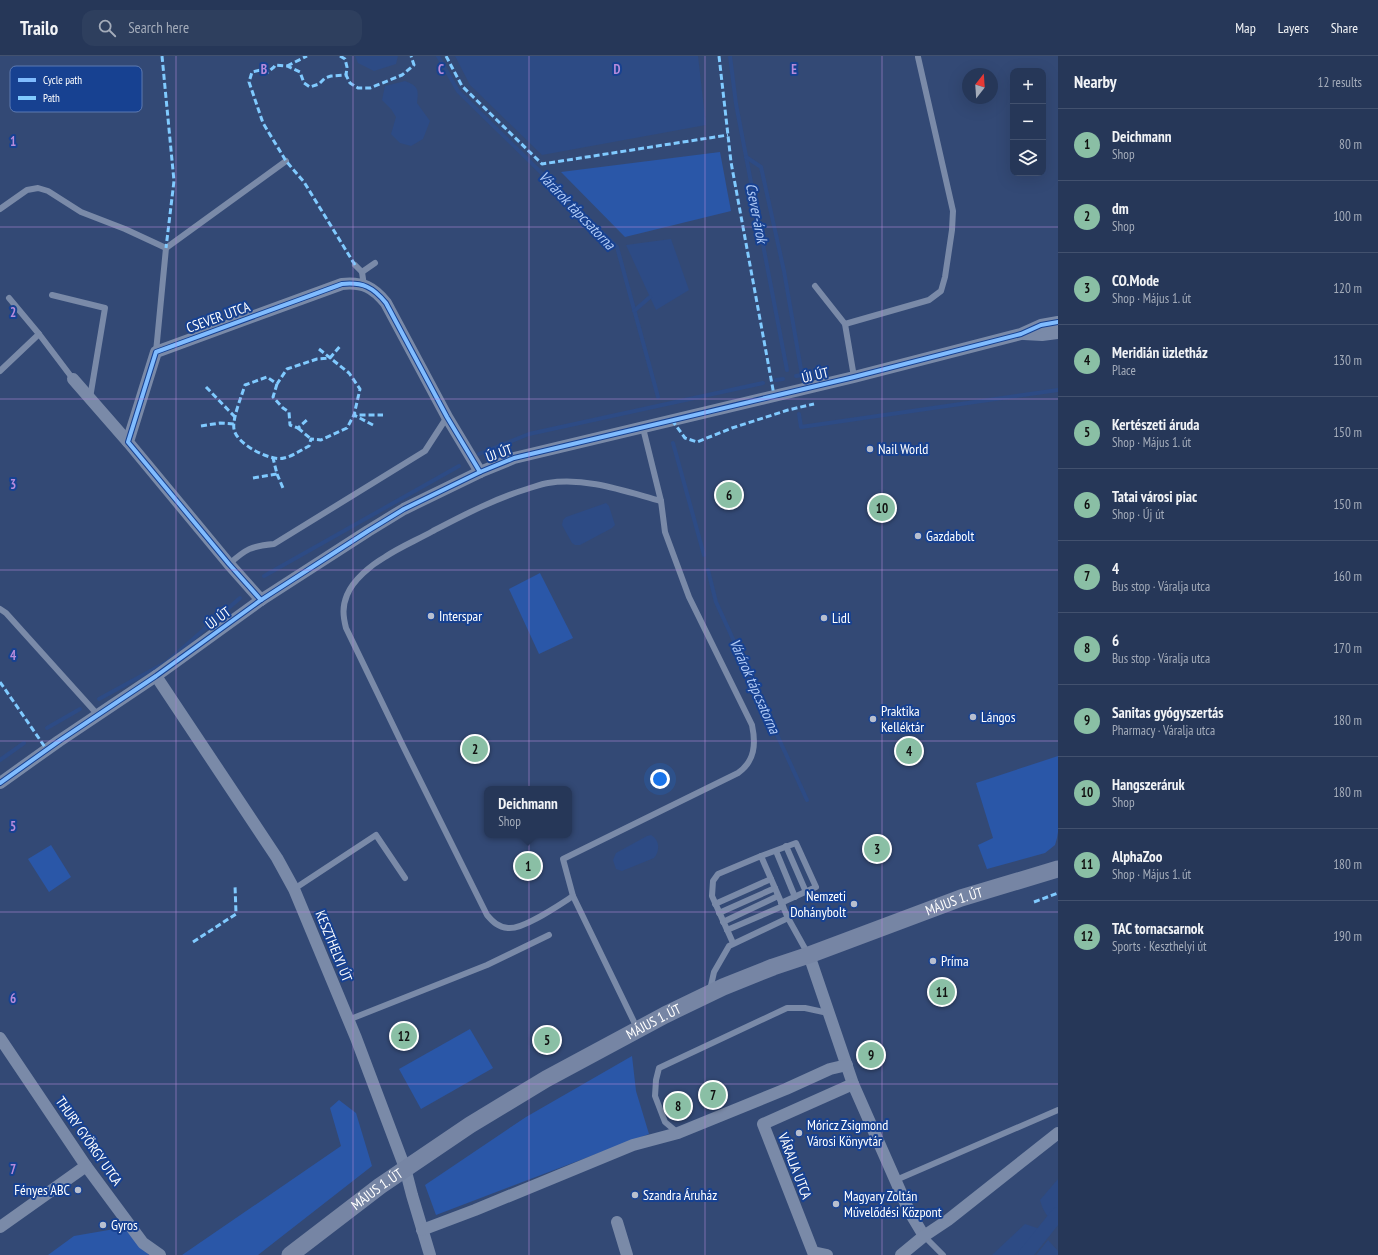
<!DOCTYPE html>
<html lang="en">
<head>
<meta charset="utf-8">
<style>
  :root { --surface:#263758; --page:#2e3f5e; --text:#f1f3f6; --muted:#a4acba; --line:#42516e; --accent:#8abfa5 }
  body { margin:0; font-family:"PT Sans Narrow",sans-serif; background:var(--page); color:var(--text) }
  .controls { position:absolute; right:12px; top:12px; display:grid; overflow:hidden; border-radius:8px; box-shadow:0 4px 16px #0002 }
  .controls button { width:36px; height:36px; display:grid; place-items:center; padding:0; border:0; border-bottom:1px solid var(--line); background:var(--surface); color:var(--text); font:20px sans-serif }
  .compass { position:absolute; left:962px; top:12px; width:36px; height:36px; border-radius:50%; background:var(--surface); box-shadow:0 4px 16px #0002; rotate:17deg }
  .you { position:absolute; left:660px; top:723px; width:14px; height:14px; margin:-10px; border:3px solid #fff; border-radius:50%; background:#1a73e8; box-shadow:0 0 0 6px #1a73e833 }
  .badge { display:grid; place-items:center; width:26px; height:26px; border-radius:50%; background:var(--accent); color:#111; font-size:13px; font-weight:700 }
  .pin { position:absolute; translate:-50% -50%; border:2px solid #fff; box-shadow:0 1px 4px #0006 }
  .popup { position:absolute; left:484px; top:730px; width:88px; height:52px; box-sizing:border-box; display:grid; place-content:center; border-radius:8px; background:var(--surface); filter:drop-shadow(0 1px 3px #0005); font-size:13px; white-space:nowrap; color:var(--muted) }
  .popup b { font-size:15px; color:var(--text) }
  .popup::after { content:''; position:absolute; left:50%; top:100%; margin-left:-8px; border:8px solid transparent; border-top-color:var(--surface) }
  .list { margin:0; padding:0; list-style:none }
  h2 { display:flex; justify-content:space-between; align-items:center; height:52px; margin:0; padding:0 16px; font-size:17px }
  h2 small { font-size:13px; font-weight:400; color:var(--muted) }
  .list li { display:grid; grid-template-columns:26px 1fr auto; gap:12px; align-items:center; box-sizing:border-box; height:72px; padding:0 16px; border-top:1px solid var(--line) }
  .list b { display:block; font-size:15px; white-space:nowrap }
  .list p { margin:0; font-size:13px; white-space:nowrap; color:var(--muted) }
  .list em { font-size:13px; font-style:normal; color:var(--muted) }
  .icon { flex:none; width:22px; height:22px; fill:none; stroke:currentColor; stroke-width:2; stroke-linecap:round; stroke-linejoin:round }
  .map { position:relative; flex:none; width:1058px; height:1199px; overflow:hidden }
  header { display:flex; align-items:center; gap:24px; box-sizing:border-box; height:56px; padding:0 20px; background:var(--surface); border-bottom:1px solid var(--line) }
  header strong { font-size:19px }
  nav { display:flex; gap:22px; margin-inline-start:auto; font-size:14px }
  .search { width:280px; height:36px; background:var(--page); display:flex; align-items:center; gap:10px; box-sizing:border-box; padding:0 14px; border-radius:12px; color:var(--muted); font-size:15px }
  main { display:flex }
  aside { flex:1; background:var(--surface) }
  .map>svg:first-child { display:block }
</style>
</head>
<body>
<header>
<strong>Trailo</strong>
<div class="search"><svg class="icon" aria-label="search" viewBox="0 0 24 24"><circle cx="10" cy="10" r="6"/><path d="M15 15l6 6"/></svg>Search here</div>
<nav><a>Map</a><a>Layers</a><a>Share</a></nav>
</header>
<main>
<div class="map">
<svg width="1058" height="1199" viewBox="0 0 1058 1199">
  <rect width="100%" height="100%" fill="#334975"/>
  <g fill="#2a57a8">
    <path d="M720 96 731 155 625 181 561 116Z"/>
    <path d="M540 517 573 582 539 598 509 533Z"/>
    <path d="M1058 700V776L1057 782 1055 789 1045 797 987 813 978 789 993 782 976 727Z"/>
    <path d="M51 789 71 821 49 836 28 803Z"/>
    <path d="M470 973 493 1012 421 1053 399 1013Z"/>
    <path d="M632 1000 636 1035 649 1078 436 1159 425 1129 526 1061Z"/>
    <path d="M339 1044 356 1057 372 1110 258 1199H182L341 1090 330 1052Z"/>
    <path d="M126 1171 149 1199H48L74 1180Z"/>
  </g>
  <g fill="#2d4b85">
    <path d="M355 0H398L396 8 374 15 358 7Z"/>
    <path d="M455 0H698L706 69 542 99 470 29Z"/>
    <path d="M405 25C418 30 419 33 417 47L430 65 423 83 411 90 400 87 391 78 396 61 391 53 382 44 385 30Z"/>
    <path d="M671 183 689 234 656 254 626 189Z"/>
    <path d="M606 447 609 450 615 469 612 472 580 489H575L572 487 562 469 563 464 566 461Z"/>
    <path d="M651 779C660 784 660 795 654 802L622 815 616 813 613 804 616 797 647 780Z"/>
    <path d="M1058 1123V1169C1048 1163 1043 1155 1040 1144Z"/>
    <path d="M1025 1168 1040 1173 1019 1199H992Z"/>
    <path d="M1048 1184 1058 1195V1199H1036Z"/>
  </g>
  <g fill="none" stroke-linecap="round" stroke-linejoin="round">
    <g stroke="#2d4b85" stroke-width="4">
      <path d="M438 0 458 35 617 191 658 341"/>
      <path d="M730 0 736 48 787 314"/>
      <path d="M746 101 761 111 784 215 802 319 796 320"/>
      <path d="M634 255 650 241"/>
      <path d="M776 324 783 323"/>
      <path d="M799 358 801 371 1058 334"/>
      <path d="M673 387 704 499"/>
      <path d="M479 398 529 378 763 327"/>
      <path d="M708 514 716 546 807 744"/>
      <path d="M264 520 459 410"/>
      <path d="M99 643 167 606 240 542"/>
      <path d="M47 672 80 653"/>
      <path d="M0 704 24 687"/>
    </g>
    <path stroke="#2d4b85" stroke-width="14" d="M1025 1199 1058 1158"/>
    <g stroke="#7a8aa8" stroke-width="6">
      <path d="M0 153 27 134 38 132 48 135 81 156 125 173 166 192"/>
      <path d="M355 209 362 216 364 230"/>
      <path d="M362 216 375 207"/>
      <path d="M815 230 845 268 854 321"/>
      <path d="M52 239 105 252 90 342"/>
      <path d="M9 242 39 278 73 323"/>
      <path d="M845 268 929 244 941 235 945 221 952 174 953 155 918 1"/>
      <path d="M156 296 166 192 286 105"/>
      <path d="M0 315 39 278"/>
      <path d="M229 508C246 493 251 490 274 488L425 395 447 361"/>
      <path d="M0 553 6 557 98 659"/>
      <path d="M786 790 806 836"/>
      <path d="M776 795 795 841"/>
      <path d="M761 800 796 787 816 831 781 847"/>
      <path d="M294 833 376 779 405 822"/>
      <path d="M573 840C559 849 523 874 508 872 498 871 493 866 487 859L404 692 346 572C343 560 342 551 347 539 353 524 371 509 385 501 400 491 417 484 433 475 464 459 494 443 527 433 534 431 541 428 548 427 586 421 624 435 661 445"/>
      <path d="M715 848 771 823"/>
      <path d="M719 857 775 832"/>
      <path d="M723 866 778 840"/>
      <path d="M727 874 783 850"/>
      <path d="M733 887 712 840 713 825 718 818 761 800 788 862 808 898"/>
      <path d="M710 934 714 916 729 890 788 862"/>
      <path d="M348 964 487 909 549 879"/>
      <path d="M637 972 573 840 563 803 738 717C755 705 756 688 752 669L689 541 665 476 661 445 643 372"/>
      <path d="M678 1077 665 1066 655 1040 656 1024 659 1012 787 952H805L828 957"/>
      <path d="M896 1124 1058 1054"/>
      <path d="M924 1180 943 1199"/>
    </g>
    <g stroke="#7a8aa8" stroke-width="12">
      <path d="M1024 278 1042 279 1058 277"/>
      <path d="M73 323 128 386"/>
      <path d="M261 544 229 508 128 386 156 296 342 228C363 226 373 231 386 247L447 361 480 416"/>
      <path d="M156 620 277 802 294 833 356 982 405 1112 412 1139 430 1199"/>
      <path d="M0 727 59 685 156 620 261 544 368 475 404 453 480 416 514 402 854 321 1021 278 1041 269 1058 266"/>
      <path d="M809 899 853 1028 909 1155 924 1180"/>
      <path d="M0 982 86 1110 143 1187 160 1199"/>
      <path d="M617 1166 627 1199"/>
      <path d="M0 1171 86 1110"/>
      <path d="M422 1174 475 1154 633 1089 678 1077 786 1033 830 1013 847 1009"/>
      <path d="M827 1199 813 1196 763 1068 853 1028"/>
      <path d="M901 1199 924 1180 948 1164 1058 1077"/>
    </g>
    <path stroke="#7685a4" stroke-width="17" id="s1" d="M290 1199 380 1130 470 1069 546 1023 665 959 723 931 773 911 809 899 961 842 1058 813"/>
    <g stroke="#80caff" stroke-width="3" stroke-dasharray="6 3" stroke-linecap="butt">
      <path d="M162 0 174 125 166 192"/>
      <path d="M340 0 345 3 347 11 346 19"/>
      <path d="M446 0 462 30 542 108 728 79"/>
      <path d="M719 0 731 106 774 339"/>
      <path d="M287 10 307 0"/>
      <path d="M355 209 304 126 286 105 263 67 249 26 252 16 261 14 268 16 274 11 275 9 287 10 300 16 304 27 310 31 319 28 325 22 331 20 346 19 350 27 358 32H370L402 19 414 9 411 0"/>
      <path d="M319 293 349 317 360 333 354 359 347 372 321 384 311 383 309 390C301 394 293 400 284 402 271 406 236 388 234 373 232 363 242 339 245 329L267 321 277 328 287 313 317 303 330 302 341 289"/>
      <path d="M277 328 273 341 283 352 289 356 290 369 298 372 308 363"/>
      <path d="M206 331 235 361"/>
      <path d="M672 364 685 382 697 386 732 372 788 354 814 348"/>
      <path d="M373 369 354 359H383"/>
      <path d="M201 370 220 367 235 368"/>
      <path d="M298 372 311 383"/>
      <path d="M277 418 283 432"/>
      <path d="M253 422 277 418 273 402"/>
      <path d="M0 626 47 694"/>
      <path d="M1034 846 1058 837"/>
      <path d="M193 886 236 858 235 829"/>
    </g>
    <g stroke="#174191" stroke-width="6">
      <g id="cycleway">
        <path d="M261 544 229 508 128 386 156 296 342 228C363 226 373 231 386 247L447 361 480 416"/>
        <path d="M0 727 59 685 156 620 261 544 368 475 404 453 480 416 514 402 854 321 1021 278 1041 269 1058 266"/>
      </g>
    </g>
    <use href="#cycleway" stroke="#80bcff" stroke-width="4"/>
  </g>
  <path fill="none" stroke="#b68bdc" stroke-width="1" stroke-opacity="0.55" d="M176 0V1199M353 0V1199M529 0V1199M705 0V1199M882 0V1199M0 171H1058M0 343H1058M0 514H1058M0 685H1058M0 856H1058M0 1028H1058"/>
  <g fill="#b8bfcf" stroke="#174191" stroke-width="1.5">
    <circle cx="870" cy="393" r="4"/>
    <circle cx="918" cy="480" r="4"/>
    <circle cx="431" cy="560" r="4"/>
    <circle cx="824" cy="562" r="4"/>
    <circle cx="973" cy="661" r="4"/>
    <circle cx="873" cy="663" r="4"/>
    <circle cx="854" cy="848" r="4"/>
    <circle cx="933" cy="905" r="4"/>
    <circle cx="799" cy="1077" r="4"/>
    <circle cx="78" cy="1134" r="4"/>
    <circle cx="635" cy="1139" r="4"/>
    <circle cx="836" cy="1148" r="4"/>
    <circle cx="103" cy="1169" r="4"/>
  </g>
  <g text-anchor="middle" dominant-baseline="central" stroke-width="4" stroke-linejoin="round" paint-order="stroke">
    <g font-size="14" fill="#fff" stroke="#174191">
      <text transform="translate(218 261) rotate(-20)">CSEVER UTCA</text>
      <text transform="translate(815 319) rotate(-13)">ÚJ ÚT</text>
      <text transform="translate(499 397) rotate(-20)">ÚJ ÚT</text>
      <text transform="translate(218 562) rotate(-36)">ÚJ ÚT</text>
      <text stroke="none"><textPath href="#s1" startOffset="757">MÁJUS 1. ÚT</textPath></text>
      <text transform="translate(334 890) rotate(68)">KESZTHELYI ÚT</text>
      <text stroke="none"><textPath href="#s1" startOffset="433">MÁJUS 1. ÚT</textPath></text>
      <text transform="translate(89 1085) rotate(55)">THURY GYÖRGY UTCA</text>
      <text transform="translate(795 1110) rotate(69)">VÁRALJA UTCA</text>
      <text stroke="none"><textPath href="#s1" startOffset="109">MÁJUS 1. ÚT</textPath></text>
    </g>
    <g font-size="14" fill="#fff" stroke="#174191" text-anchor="start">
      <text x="878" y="393">Nail World</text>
      <text x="926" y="480">Gazdabolt</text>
      <text x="439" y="560">Interspar</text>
      <text x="832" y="562">Lidl</text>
      <text x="881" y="655">Praktika<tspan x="881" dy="16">Kelléktár</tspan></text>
      <text x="981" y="661">Lángos</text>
      <text x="846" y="840" text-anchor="end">Nemzeti<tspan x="846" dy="16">Dohánybolt</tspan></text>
      <text x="941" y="905">Príma</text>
      <text x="807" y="1069">Móricz Zsigmond<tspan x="807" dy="16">Városi Könyvtár</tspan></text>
      <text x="70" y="1134" text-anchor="end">Fényes ABC</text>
      <text x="643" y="1139">Szandra Áruház</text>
      <text x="844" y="1140">Magyary Zoltán<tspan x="844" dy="16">Művelődési Központ</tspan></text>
      <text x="111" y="1169">Gyros</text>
    </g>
    <g font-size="15" font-style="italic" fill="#b1cbf7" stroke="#174191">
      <text transform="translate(577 154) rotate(46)">Várárok tápcsatorna</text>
      <text transform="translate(757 157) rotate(79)">Csever-árok</text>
      <text transform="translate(755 630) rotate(66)">Várárok tápcsatorna</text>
    </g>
  </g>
  <rect x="10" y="10" width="132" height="46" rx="6" fill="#174191" stroke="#5d7ab2" stroke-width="1"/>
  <rect x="18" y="22" width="18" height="4" fill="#80bcff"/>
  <rect x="18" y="40" width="18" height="4" fill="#80caff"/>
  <g font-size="11" fill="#fff">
    <text x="43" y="28">Cycle path</text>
    <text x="43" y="46">Path</text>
  </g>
  <g font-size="13" text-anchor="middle" font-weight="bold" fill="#b68bdc" stroke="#174191" stroke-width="4" stroke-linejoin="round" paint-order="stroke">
    <text x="264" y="18">B</text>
    <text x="441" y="18">C</text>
    <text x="617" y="18">D</text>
    <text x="794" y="18">E</text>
    <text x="13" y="90">1</text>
    <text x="13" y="261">2</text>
    <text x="13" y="433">3</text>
    <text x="13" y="604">4</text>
    <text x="13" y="775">5</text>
    <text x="13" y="947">6</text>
    <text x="13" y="1118">7</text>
  </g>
</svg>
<div class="controls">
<button>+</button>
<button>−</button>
<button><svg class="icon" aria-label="layers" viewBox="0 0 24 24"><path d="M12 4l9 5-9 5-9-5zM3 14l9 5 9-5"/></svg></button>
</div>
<svg class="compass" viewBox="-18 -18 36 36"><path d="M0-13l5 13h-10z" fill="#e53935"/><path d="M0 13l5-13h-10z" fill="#a4acba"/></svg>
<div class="you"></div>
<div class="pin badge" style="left:528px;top:810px">1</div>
<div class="popup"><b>Deichmann</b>Shop</div>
<div class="pin badge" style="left:475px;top:693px">2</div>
<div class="pin badge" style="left:877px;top:793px">3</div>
<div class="pin badge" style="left:909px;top:695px">4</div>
<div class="pin badge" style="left:547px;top:984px">5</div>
<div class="pin badge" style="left:729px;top:439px">6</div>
<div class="pin badge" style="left:713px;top:1039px">7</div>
<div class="pin badge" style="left:678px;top:1050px">8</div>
<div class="pin badge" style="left:871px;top:999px">9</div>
<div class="pin badge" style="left:882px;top:452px">10</div>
<div class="pin badge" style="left:942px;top:936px">11</div>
<div class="pin badge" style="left:404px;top:980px">12</div>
</div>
<aside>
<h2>Nearby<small>12 results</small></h2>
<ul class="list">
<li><span class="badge">1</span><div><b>Deichmann</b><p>Shop</p></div><em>80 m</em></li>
<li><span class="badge">2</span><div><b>dm</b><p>Shop</p></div><em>100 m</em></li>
<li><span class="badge">3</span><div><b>CO.Mode</b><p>Shop · Május 1. út</p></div><em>120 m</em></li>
<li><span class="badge">4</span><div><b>Meridián üzletház</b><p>Place</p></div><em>130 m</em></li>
<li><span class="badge">5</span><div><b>Kertészeti áruda</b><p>Shop · Május 1. út</p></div><em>150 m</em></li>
<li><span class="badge">6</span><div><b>Tatai városi piac</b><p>Shop · Új út</p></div><em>150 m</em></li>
<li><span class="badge">7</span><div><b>4</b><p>Bus stop · Váralja utca</p></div><em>160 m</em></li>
<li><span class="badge">8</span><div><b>6</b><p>Bus stop · Váralja utca</p></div><em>170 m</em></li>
<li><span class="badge">9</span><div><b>Sanitas gyógyszertás</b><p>Pharmacy · Váralja utca</p></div><em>180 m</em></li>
<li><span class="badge">10</span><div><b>Hangszeráruk</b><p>Shop</p></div><em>180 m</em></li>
<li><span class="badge">11</span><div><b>AlphaZoo</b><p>Shop · Május 1. út</p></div><em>180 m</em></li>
<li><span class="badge">12</span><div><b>TAC tornacsarnok</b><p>Sports · Keszthelyi út</p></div><em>190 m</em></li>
</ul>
</aside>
</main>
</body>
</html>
